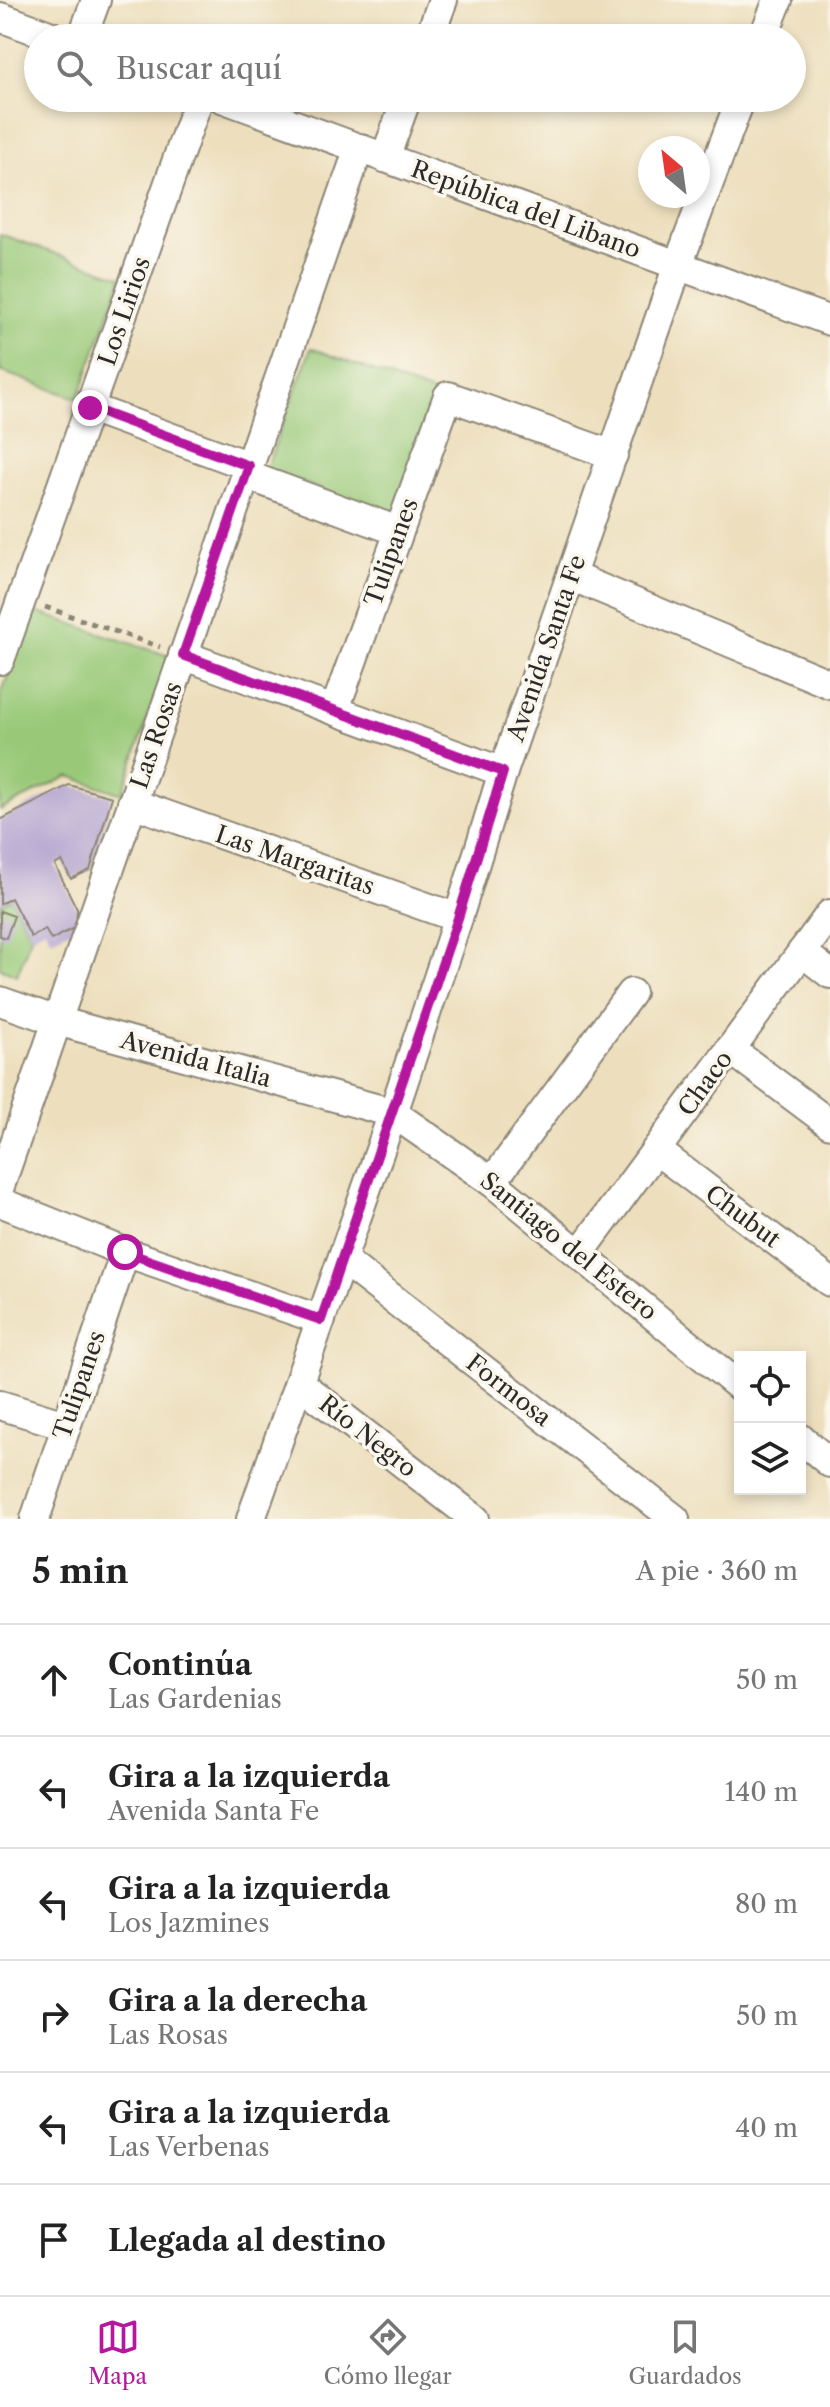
<!DOCTYPE html>
<html lang="es">
<head>
<meta charset="utf-8">
<style>
  :root { --surface:#fff; --page:#f2f2f2; --text:#222; --muted:#767676; --line:#e0e0e0; --accent:#b5179e }
  body { margin:0; font-family:"Libre Caslon Text",serif; background:var(--page); color:var(--text) }
  .controls { position:absolute; right:24px; bottom:24px; display:grid; overflow:hidden; border-radius:0px; box-shadow:0 4px 12px #0003 }
  .controls button { width:72px; height:72px; display:grid; place-items:center; padding:0; border:0; border-bottom:2px solid var(--line); background:var(--surface); color:var(--text); font:40px sans-serif }
  .compass { position:absolute; left:638px; top:136px; width:72px; height:72px; border-radius:50%; background:var(--surface); box-shadow:0 4px 12px #0003; rotate:331deg }
  .stop { position:absolute; width:24px; height:24px; margin:-18px; border:6px solid #b5179e; border-radius:50%; background:#fff }
  .stop.end { background:#b5179e; border-color:#fff; box-shadow:0 2px 8px #0008 }
  .list { margin:0; padding:0; list-style:none }
  h2 { display:flex; justify-content:space-between; align-items:center; height:104px; margin:0; padding:0 32px; font-size:34px }
  h2 small { font-size:26px; font-weight:400; color:var(--muted) }
  .list li { display:grid; grid-template-columns:52px 1fr auto; gap:24px; align-items:center; box-sizing:border-box; height:112px; padding:0 32px; border-top:2px solid var(--line) }
  .list b { display:block; font-size:30px; white-space:nowrap }
  .list p { margin:0; font-size:26px; white-space:nowrap; color:var(--muted) }
  .list em { font-size:26px; font-style:normal; color:var(--muted) }
  .icon { flex:none; width:44px; height:44px; fill:none; stroke:currentColor; stroke-width:2; stroke-linecap:round; stroke-linejoin:round }
  .map { position:relative; flex:none; width:830px; height:1519px; overflow:hidden }
  .search { position:absolute; background:var(--surface); box-shadow:0 4px 12px #0003; left:24px; right:24px; top:24px; height:88px; display:flex; align-items:center; gap:20px; box-sizing:border-box; padding:0 28px; border-radius:44px; color:var(--muted); font-size:30px }
  .sheet { height:776px; background:var(--surface) }
  nav { display:flex; justify-content:space-around; align-items:center; box-sizing:border-box; height:112px; border-top:2px solid var(--line); background:var(--surface); font-size:22px; color:var(--muted) }
  nav a { display:grid; justify-items:center; gap:4px }
  nav .on { color:var(--accent) }
  .map>svg:first-child { display:block }
</style>
</head>
<body>
<div class="map">
<svg width="830" height="1519" viewBox="0 0 830 1519">
  <rect width="100%" height="100%" fill="#fbf7ec"/>
  <filter id="ink" filterUnits="userSpaceOnUse"><feTurbulence type="fractalNoise" baseFrequency=".0125" numOctaves="2"/><feDisplacementMap in="SourceGraphic" scale="16" xChannelSelector="R" yChannelSelector="G"/><feConvolveMatrix kernelMatrix="1 2 1 2 8 2 1 2 1" color-interpolation-filters="sRGB"/></filter>
  <filter id="wash" filterUnits="userSpaceOnUse"><feTurbulence type="fractalNoise" baseFrequency=".006" numOctaves="4" result="noise"/><feDisplacementMap in="SourceGraphic" scale="32" xChannelSelector="R" yChannelSelector="G"/><feGaussianBlur stdDeviation="1.8" result="paint"/><feColorMatrix in="noise" values="0 0 0 0 0 0 0 0 0 0 0 0 0 0 0 0 0 1.4 0 .05"/><feComposite in="paint" operator="in"/></filter>
  <g filter="url(#wash)">
    <rect width="100%" height="100%" fill="#eddfbd"/>
    <g fill="#99c978" stroke="#627a52" stroke-width="2">
      <path d="M0 234 122 277 78 399 0 371Z"/>
      <path d="M311 348 441 396 395 517 266 469Z"/>
      <path d="M30 610 169 656 122 794 69 776 0 810V698Z"/>
      <path d="M11 898 31 937 17 975 0 968V904Z"/>
    </g>
    <g id="blocks">
      <g fill="#b7a8d1">
        <path d="M69 785 112 797 90 870 71 879 62 861 55 865 77 909 76 927 51 940 45 929 31 937 11 898 0 904V820Z"/>
        <path d="M0 911 14 916 6 938 0 936Z"/>
      </g>
    </g>
  </g>
  <g filter="url(#ink)">
    <use href="#blocks" fill-opacity="0" stroke="#8c8574" stroke-width="2"/>
    <g fill="none" stroke-linecap="round" stroke-linejoin="round">
      <g stroke="#8c8574" stroke-width="32">
        <g id="minor">
          <path d="M0 17 57 38"/>
          <path d="M82 38 96 0"/>
          <path d="M429 38 443 0"/>
          <path d="M763 38 778 0"/>
          <path d="M222 98 830 321"/>
          <path d="M385 158 407 98"/>
          <path d="M90 408 249 466"/>
          <path d="M246 475 398 531"/>
          <path d="M571 576 830 684"/>
          <path d="M183 655 503 772"/>
          <path d="M0 660 199 98"/>
          <path d="M335 709 448 396 613 455"/>
          <path d="M132 803 458 918"/>
          <path d="M802 952 830 974"/>
          <path d="M0 1001 57 1021 393 1113 492 1182 740 1387"/>
          <path d="M730 1049 830 1124"/>
          <path d="M656 1150 830 1282"/>
          <path d="M492 1182 631 993"/>
          <path d="M0 1186 359 148"/>
          <path d="M0 1202 125 1252 321 1320"/>
          <path d="M580 1253 830 914"/>
          <path d="M343 1260 675 1519"/>
          <path d="M299 1383 475 1519"/>
          <path d="M0 1405 65 1425"/>
          <path d="M800 1438 830 1463"/>
          <path d="M35 1519 125 1252"/>
          <path d="M251 1519 393 1113 458 918 503 772 678 265 741 98"/>
        </g>
      </g>
      <path stroke="#8c8574" stroke-width="5" stroke-dasharray="6 6" stroke-linecap="butt" d="M45 607 160 647"/>
      <use href="#minor" stroke="#fff" stroke-width="28"/>
    </g>
  </g>
  <g fill="none" stroke-linecap="round" stroke-linejoin="round" filter="url(#ink)">
    <path stroke="#b5179e" stroke-width="10" d="M90 408 249 466 183 655 503 772 458 918 321 1320 125 1252"/>
  </g>
  <g text-anchor="middle" dominant-baseline="central" stroke-width="7" stroke-linejoin="round" paint-order="stroke">
    <g font-size="24" fill="#2b2b2b" stroke="#fbf7ec">
      <text transform="translate(526 209) rotate(20)">República del Libano</text>
      <text transform="translate(124 311) rotate(-71)">Los Lirios</text>
      <text transform="translate(391 552) rotate(-70)">Tulipanes</text>
      <text transform="translate(546 648) rotate(-71)">Avenida Santa Fe</text>
      <text transform="translate(156 735) rotate(-71)">Las Rosas</text>
      <text transform="translate(295 860) rotate(19)">Las Margaritas</text>
      <text transform="translate(196 1059) rotate(15)">Avenida Italia</text>
      <text transform="translate(705 1083) rotate(-54)">Chaco</text>
      <text transform="translate(743 1216) rotate(37)">Chubut</text>
      <text transform="translate(569 1246) rotate(39)">Santiago del Estero</text>
      <text transform="translate(79 1385) rotate(-71)">Tulipanes</text>
      <text transform="translate(509 1390) rotate(38)">Formosa</text>
      <text transform="translate(368 1436) rotate(38)">Río Negro</text>
    </g>
  </g>
</svg>
<div class="controls">
<button><svg class="icon" aria-label="locate" viewBox="0 0 24 24"><circle cx="12" cy="12" r="6"/><path d="M12 2v4M12 18v4M2 12h4M18 12h4"/></svg></button>
<button><svg class="icon" aria-label="layers" viewBox="0 0 24 24"><path d="M12 4l9 5-9 5-9-5zM3 14l9 5 9-5"/></svg></button>
</div>
<svg class="compass" viewBox="-18 -18 36 36"><path d="M0-13l5 13h-10z" fill="#e53935"/><path d="M0 13l5-13h-10z" fill="#767676"/></svg>
<div class="stop" style="left:125px;top:1252px"></div>
<div class="stop end" style="left:90px;top:408px"></div>
<div class="search"><svg class="icon" aria-label="search" viewBox="0 0 24 24"><circle cx="10" cy="10" r="6"/><path d="M15 15l6 6"/></svg>Buscar aquí</div>
</div>
<section class="sheet">
<h2>5 min<small>A pie · 360 m</small></h2>
<ul class="list">
<li><svg class="icon" aria-label="ahead" viewBox="0 0 24 24"><path d="M12 20V5M6 11l6-6 6 6"/></svg><div><b>Continúa</b><p>Las Gardenias</p></div><em>50 m</em></li>
<li><svg class="icon" aria-label="left" viewBox="0 0 24 24"><path d="M17 20v-9H6M10 6l-5 5 5 5"/></svg><div><b>Gira a la izquierda</b><p>Avenida Santa Fe</p></div><em>140 m</em></li>
<li><svg class="icon" aria-label="left" viewBox="0 0 24 24"><path d="M17 20v-9H6M10 6l-5 5 5 5"/></svg><div><b>Gira a la izquierda</b><p>Los Jazmines</p></div><em>80 m</em></li>
<li><svg class="icon" aria-label="right" viewBox="0 0 24 24"><path d="M7 20v-9h11M14 6l5 5-5 5"/></svg><div><b>Gira a la derecha</b><p>Las Rosas</p></div><em>50 m</em></li>
<li><svg class="icon" aria-label="left" viewBox="0 0 24 24"><path d="M17 20v-9H6M10 6l-5 5 5 5"/></svg><div><b>Gira a la izquierda</b><p>Las Verbenas</p></div><em>40 m</em></li>
<li><svg class="icon" aria-label="arrive" viewBox="0 0 24 24"><path d="M6 21V4h12l-3 4 3 4H6"/></svg><div><b>Llegada al destino</b></div></li>
</ul>
</section>
<nav>
<a class="on"><svg class="icon" aria-label="map" viewBox="0 0 24 24"><path d="M3 6l6-2 6 2 6-2v14l-6 2-6-2-6 2zM9 4v14M15 6v14"/></svg>Mapa</a>
<a><svg class="icon" aria-label="directions" viewBox="0 0 24 24"><path d="M12 3l9 9-9 9-9-9zM9 14v-3h6M13 9l2 2-2 2"/></svg>Cómo llegar</a>
<a><svg class="icon" aria-label="saved" viewBox="0 0 24 24"><path d="M7 4h10v16l-5-4-5 4z"/></svg>Guardados</a>
</nav>
</body>
</html>
